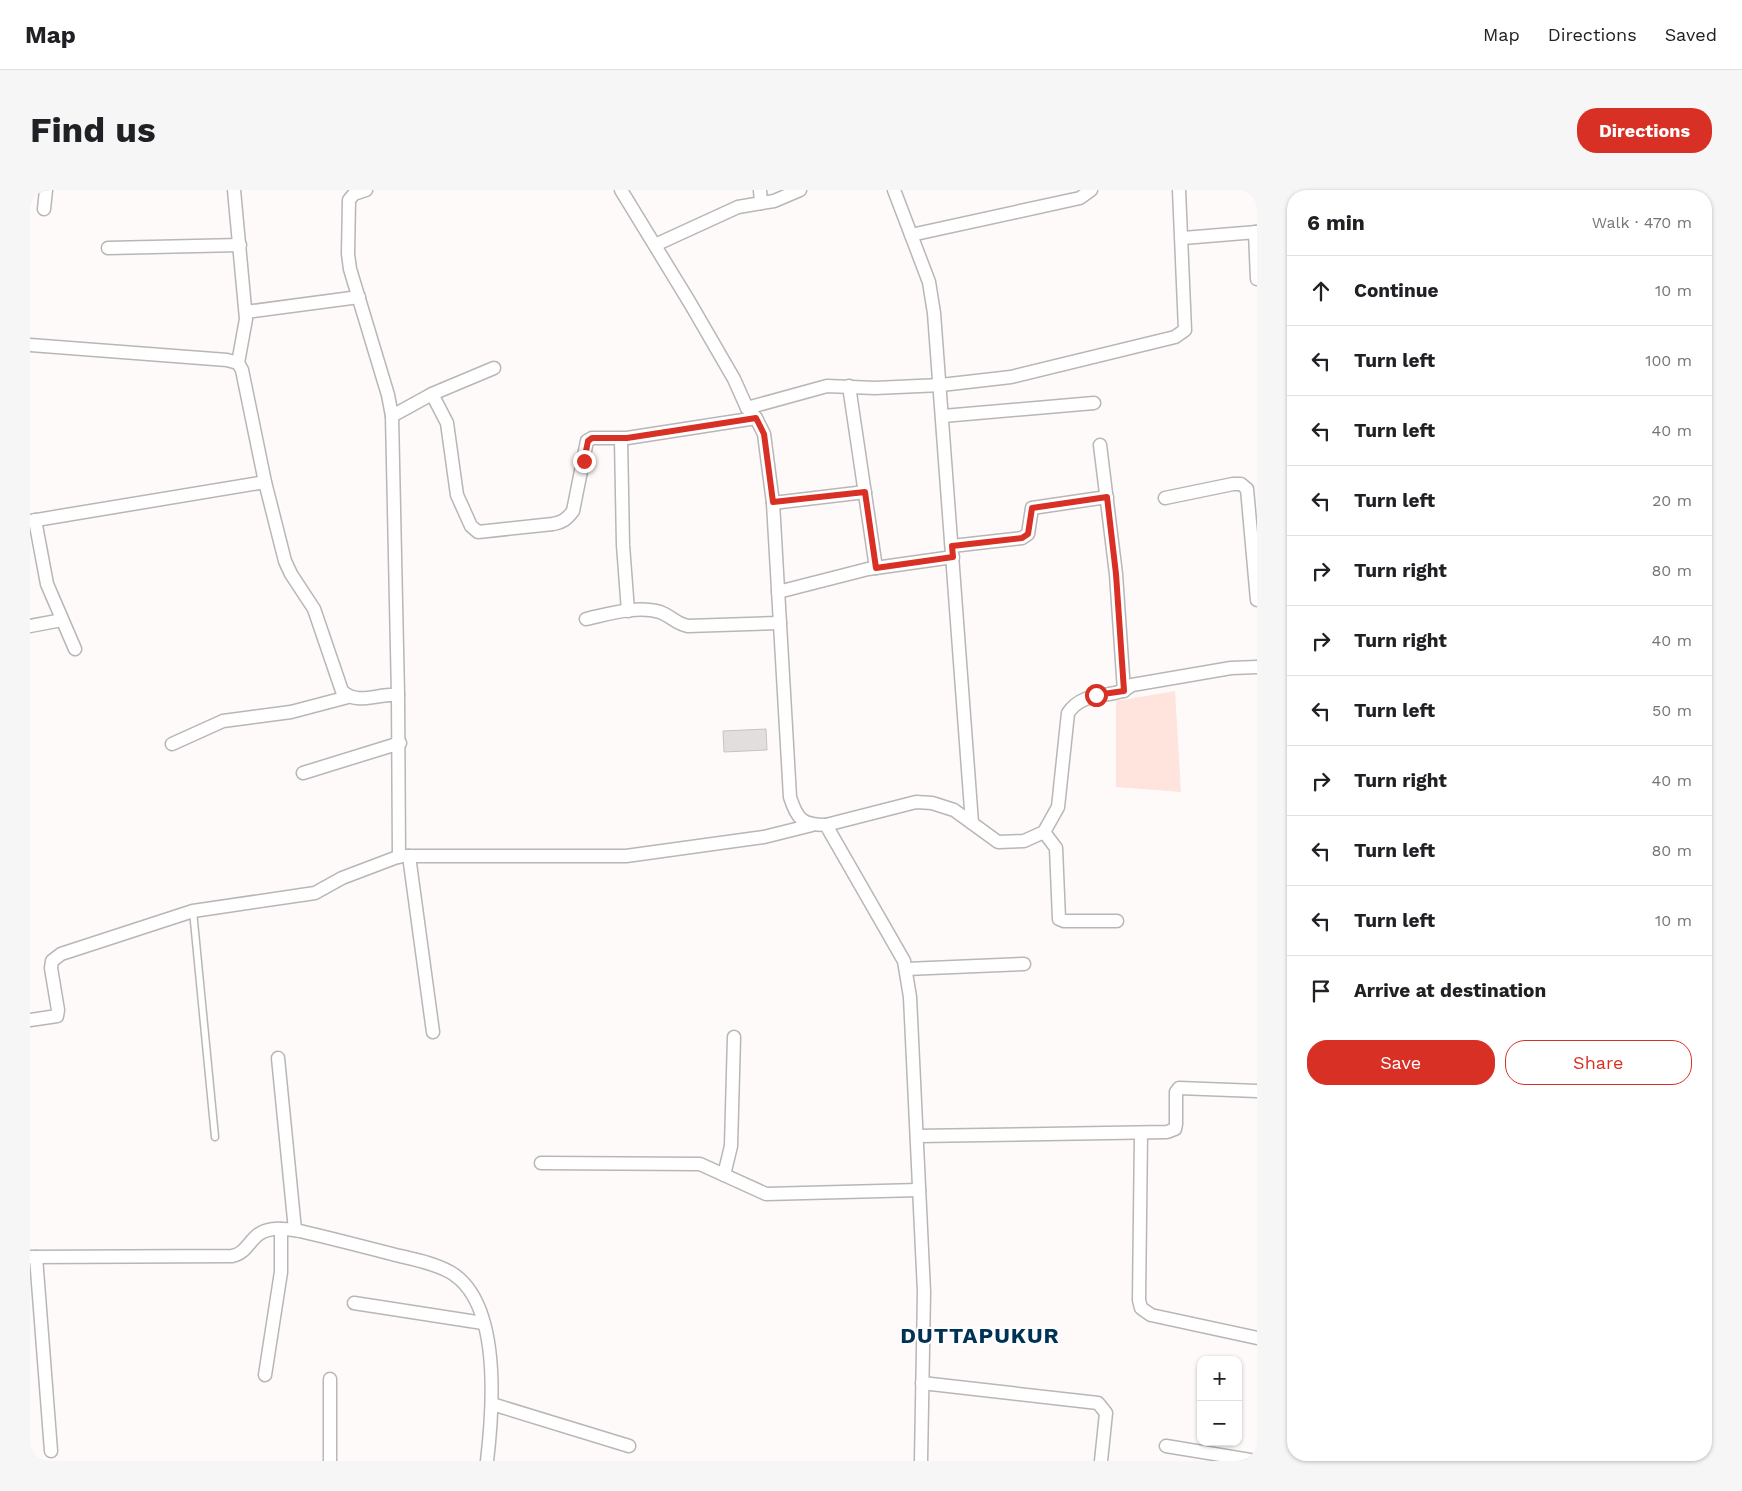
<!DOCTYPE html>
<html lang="en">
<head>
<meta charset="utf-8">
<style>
  :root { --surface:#fff; --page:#f6f6f6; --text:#202124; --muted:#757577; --line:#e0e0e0; --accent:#d93025 }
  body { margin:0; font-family:"Work Sans",sans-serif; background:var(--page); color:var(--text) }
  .controls { position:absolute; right:15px; bottom:15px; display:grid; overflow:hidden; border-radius:10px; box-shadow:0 1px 4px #0004 }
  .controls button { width:45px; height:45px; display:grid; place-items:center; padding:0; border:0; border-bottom:1px solid var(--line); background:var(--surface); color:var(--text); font:25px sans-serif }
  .stop { position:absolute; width:15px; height:15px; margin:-11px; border:4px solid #d93025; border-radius:50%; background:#fff }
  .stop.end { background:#d93025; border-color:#fff; box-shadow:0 1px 5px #0008 }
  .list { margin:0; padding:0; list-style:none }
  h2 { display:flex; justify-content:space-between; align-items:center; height:65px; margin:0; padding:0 20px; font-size:21px }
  h2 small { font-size:16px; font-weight:400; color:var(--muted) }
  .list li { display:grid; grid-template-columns:32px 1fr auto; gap:15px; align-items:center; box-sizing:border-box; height:70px; padding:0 20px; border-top:1px solid var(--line) }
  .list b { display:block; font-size:19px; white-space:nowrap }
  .list em { font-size:16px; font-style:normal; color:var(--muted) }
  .actions { display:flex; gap:10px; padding:15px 20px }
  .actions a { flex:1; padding:11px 0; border:1px solid var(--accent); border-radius:20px; text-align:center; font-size:18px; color:var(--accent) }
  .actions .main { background:var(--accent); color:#fff }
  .icon { flex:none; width:28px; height:28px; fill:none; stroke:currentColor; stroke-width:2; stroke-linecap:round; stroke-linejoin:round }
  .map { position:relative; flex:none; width:1227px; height:1271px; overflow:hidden; border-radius:20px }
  header { display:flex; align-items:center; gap:30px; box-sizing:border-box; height:70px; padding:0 25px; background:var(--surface); border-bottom:1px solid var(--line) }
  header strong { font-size:24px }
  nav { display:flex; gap:28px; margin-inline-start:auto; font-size:18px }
  .intro { display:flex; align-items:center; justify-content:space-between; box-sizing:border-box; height:120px; padding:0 30px }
  h1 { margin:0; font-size:35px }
  .button { padding:12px 22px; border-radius:20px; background:var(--accent); color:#fff; font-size:18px; font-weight:700 }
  main { display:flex; gap:30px; padding:0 30px }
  aside { flex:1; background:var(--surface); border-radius:20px; box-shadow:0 1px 4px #0004 }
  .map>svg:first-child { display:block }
</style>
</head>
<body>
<header>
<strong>Map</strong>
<nav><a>Map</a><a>Directions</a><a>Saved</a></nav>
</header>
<div class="intro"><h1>Find us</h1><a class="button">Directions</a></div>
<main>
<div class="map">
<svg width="1227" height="1271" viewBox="0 0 1227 1271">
  <rect width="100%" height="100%" fill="#fefaf9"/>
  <path fill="#fee4dc" d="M1145 501 1151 602 1086 597V511Z"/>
  <path fill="#e1dedd" stroke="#c7c3c2" d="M736 539 737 560 694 562 693 541Z"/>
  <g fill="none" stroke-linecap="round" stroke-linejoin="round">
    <g stroke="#b9b6b5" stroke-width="9">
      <path id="lane" d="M163 721 185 947"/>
    </g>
    <g stroke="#b9b6b5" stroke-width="15">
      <g id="street">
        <path d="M204 0 216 129 208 173"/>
        <path d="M336 0 324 4 319 10 318 64 320 79 358 205 362 226 368 505"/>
        <path d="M591 0 660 113 704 189 717 218 726 228 734 244 743 313 760 607C767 629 772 635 796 635L874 771 880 807 894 1102 891 1271"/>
        <path d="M730 0 731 13"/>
        <path d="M864 0 899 92 904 123 942 633"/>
        <path d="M14 19 16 0"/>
        <path d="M1225 42 1227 89"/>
        <path d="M881 45 1050 8 1061 0"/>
        <path d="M1153 48 1227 42"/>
        <path d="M625 55 708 17 744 11 770 0"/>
        <path d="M78 58 210 55"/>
        <path d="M216 122 329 107"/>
        <path d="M0 155 197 170 208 173 212 180 235 292 255 371 261 384 284 419 312 501C328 516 348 503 368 505L369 667"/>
        <path d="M819 196 846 378"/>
        <path d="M402 204 417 233 427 305 441 336 448 342 523 334C533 332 537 329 543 321L557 251 562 248H597L726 228"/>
        <path d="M717 218 797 196 845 198 911 195 981 187 1145 147 1155 140 1149 0"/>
        <path d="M362 226 402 204 464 178"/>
        <path d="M913 226 1064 213"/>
        <path d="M591 249 593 355 598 421"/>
        <path d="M1070 255 1086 384 1094 501"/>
        <path d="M1135 308 1203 294H1211L1217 299 1227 410"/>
        <path d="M743 313 835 302"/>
        <path d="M5 330 17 394 45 459"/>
        <path d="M0 331 235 292"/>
        <path d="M922 356 992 348 998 344 1002 318 1077 307"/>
        <path d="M748 402 838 379 923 367"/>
        <path d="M556 429C579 424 607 415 630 422 641 426 646 434 658 436L750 433"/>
        <path d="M0 436 32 430"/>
        <path d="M142 554 193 531 261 522 318 507"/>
        <path d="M273 583 370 553"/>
        <path d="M796 635 886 612 902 613 924 620 968 652 994 651 1014 642 1028 617 1038 523C1055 498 1083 511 1102 495L1201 478 1227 477"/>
        <path d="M1014 642 1026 658 1029 729 1034 731H1087"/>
        <path d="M379 666 403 842"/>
        <path d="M876 779 994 774"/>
        <path d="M0 830 27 826 28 820 21 778 22 771 31 764 163 721 285 703 312 688 370 666H596L734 647 782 635"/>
        <path d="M248 868 265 1040"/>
        <path d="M1111 943 1109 1110 1111 1118 1121 1125 1227 1148"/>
        <path d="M887 946 1137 942 1145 939 1146 934V902L1149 898 1227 901"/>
        <path d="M511 973 670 974 736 1004 889 1000"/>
        <path d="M694 985 701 956 704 847"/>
        <path d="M0 1067 202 1066C215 1064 219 1051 229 1044 241 1036 257 1039 270 1041 300 1048 331 1056 362 1064 381 1069 402 1072 420 1082 472 1112 463 1220 457 1271"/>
        <path d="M6 1067 21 1261"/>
        <path d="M324 1113 453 1133"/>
        <path d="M235 1185 251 1082V1039"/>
        <path d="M892 1193 1068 1213 1076 1223 1071 1271"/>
        <path d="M462 1214 599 1256"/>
        <path d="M1136 1256 1227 1271"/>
        <path d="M300 1271V1189"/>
      </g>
    </g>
    <use href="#lane" stroke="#fff" stroke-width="6"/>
    <use href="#street" stroke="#fff" stroke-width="12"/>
  </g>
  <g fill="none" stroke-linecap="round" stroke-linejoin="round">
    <path stroke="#d93025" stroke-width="6" d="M554 271 558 251 562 248H597L726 228 734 244 743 312 835 302 846 378 923 367 922 356 992 348 998 344 1002 318 1077 307 1086 384 1094 501 1066 505"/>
  </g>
  <g text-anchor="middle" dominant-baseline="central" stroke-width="4" stroke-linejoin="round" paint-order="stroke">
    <g font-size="22" font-weight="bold" letter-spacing="1" fill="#003255" stroke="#fff">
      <text x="950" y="1145">DUTTAPUKUR</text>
    </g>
  </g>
</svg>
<div class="controls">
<button>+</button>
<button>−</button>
</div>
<div class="stop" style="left:1066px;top:505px"></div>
<div class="stop end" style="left:554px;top:271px"></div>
</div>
<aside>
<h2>6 min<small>Walk · 470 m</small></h2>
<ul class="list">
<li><svg class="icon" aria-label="ahead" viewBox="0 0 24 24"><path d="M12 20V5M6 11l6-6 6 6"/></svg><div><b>Continue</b></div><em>10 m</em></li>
<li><svg class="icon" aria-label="left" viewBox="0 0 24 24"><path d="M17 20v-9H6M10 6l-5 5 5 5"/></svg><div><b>Turn left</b></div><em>100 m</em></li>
<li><svg class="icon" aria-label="left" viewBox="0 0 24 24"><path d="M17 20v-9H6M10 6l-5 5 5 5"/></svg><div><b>Turn left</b></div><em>40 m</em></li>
<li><svg class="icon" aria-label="left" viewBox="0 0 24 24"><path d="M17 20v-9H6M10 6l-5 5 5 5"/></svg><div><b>Turn left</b></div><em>20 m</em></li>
<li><svg class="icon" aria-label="right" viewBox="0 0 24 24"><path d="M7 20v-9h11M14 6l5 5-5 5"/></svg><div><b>Turn right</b></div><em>80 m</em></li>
<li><svg class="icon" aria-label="right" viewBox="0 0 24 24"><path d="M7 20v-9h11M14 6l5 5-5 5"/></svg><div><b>Turn right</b></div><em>40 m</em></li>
<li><svg class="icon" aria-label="left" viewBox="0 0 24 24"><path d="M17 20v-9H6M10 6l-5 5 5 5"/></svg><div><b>Turn left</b></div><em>50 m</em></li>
<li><svg class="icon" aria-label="right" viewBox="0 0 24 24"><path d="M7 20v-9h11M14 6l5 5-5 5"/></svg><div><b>Turn right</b></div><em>40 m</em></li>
<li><svg class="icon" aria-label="left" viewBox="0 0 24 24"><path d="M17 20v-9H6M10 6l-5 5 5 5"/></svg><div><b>Turn left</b></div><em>80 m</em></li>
<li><svg class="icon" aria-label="left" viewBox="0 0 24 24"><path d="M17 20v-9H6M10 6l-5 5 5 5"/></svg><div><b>Turn left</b></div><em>10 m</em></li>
<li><svg class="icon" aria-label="arrive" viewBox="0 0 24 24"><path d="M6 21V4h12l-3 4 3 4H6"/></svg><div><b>Arrive at destination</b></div></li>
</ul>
<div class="actions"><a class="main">Save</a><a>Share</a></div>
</aside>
</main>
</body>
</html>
